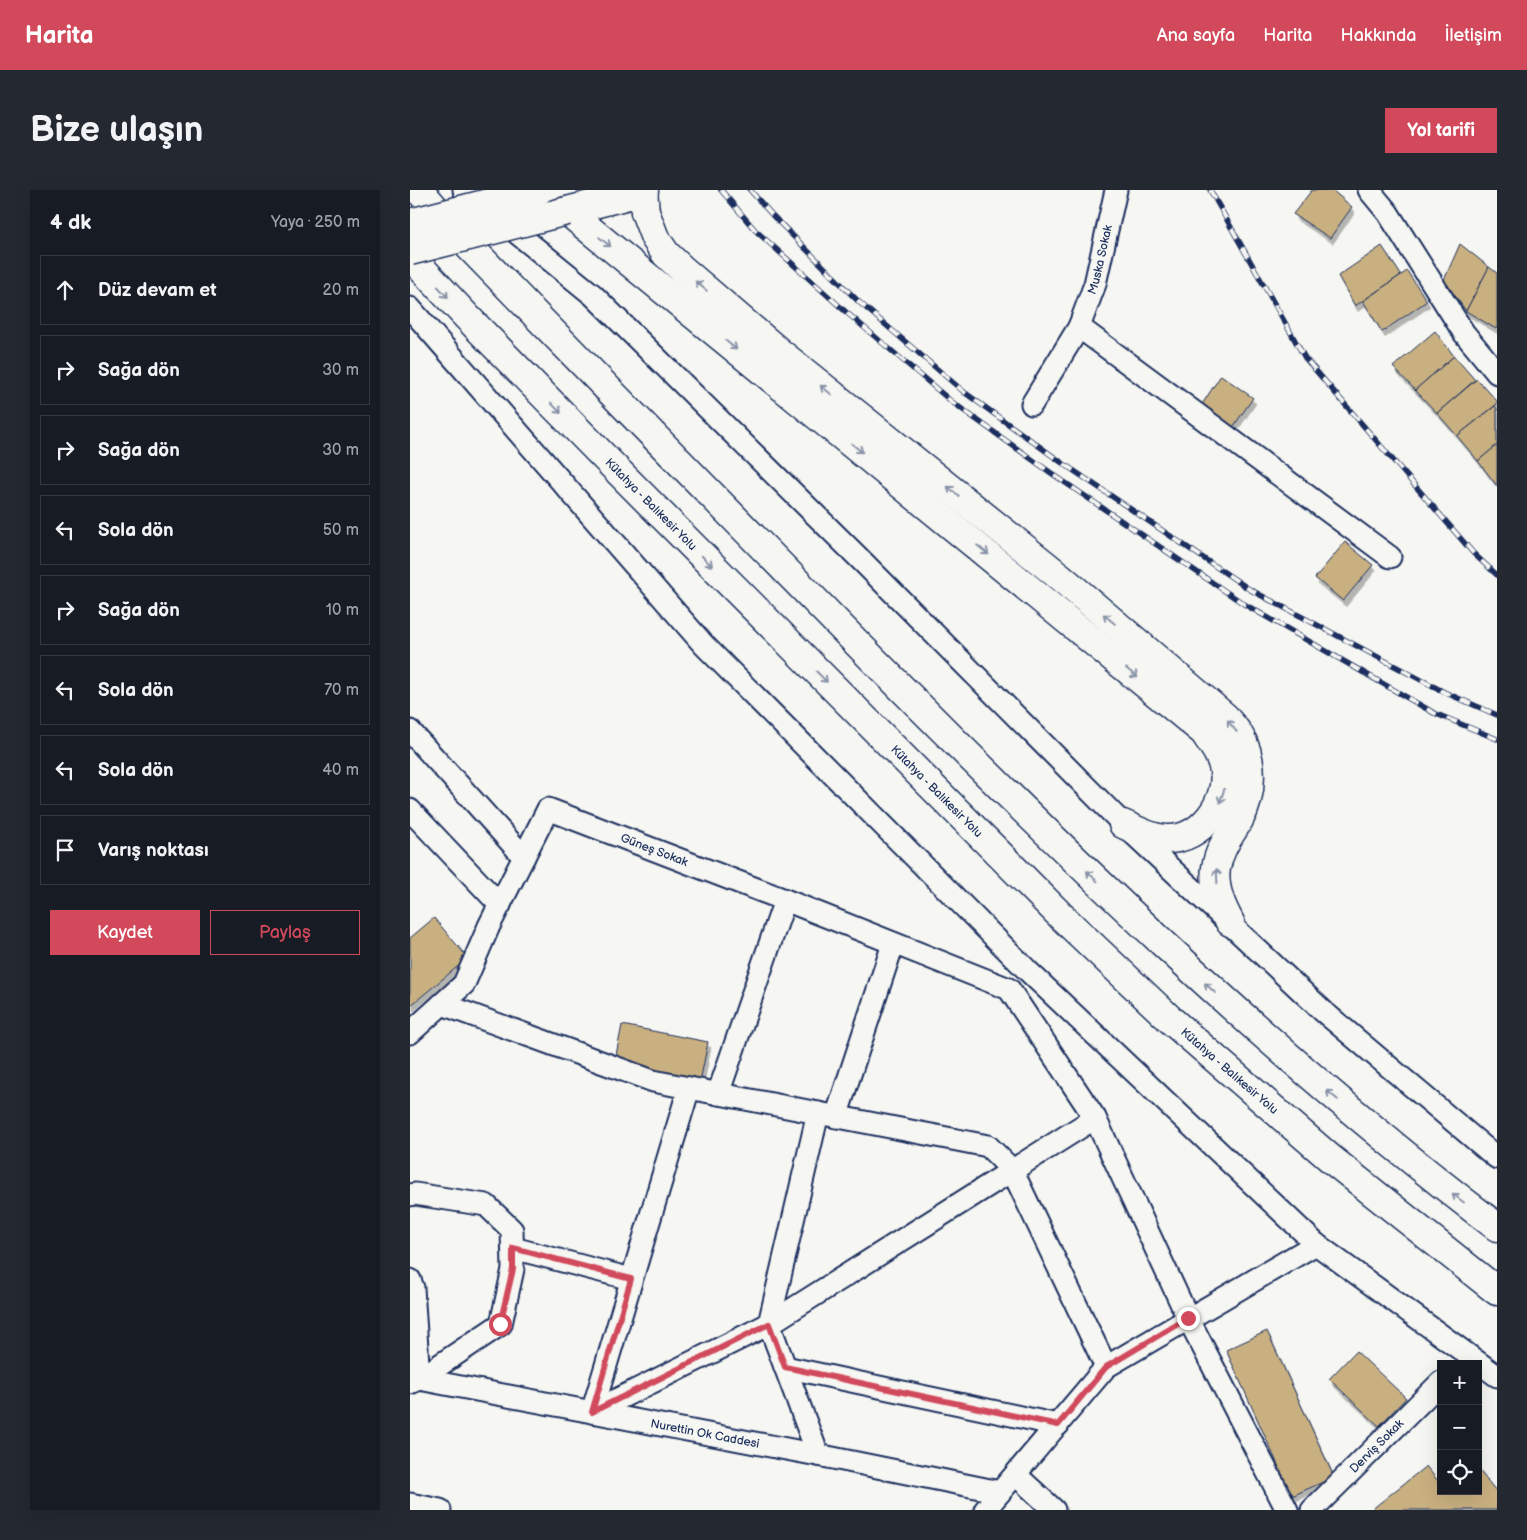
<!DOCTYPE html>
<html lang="tr">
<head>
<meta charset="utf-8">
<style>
  :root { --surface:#171b24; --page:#242831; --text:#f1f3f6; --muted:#9ea1a6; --line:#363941; --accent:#d1495b }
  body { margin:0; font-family:"Balsamiq Sans",sans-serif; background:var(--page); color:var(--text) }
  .controls { position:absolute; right:15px; bottom:15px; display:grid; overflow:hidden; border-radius:0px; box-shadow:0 5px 20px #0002 }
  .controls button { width:45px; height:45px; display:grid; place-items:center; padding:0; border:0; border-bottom:1px solid var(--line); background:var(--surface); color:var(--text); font:25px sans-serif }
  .stop { position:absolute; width:15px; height:15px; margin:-11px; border:4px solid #d1495b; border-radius:50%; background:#fff }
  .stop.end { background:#d1495b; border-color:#fff; box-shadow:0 1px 5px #0008 }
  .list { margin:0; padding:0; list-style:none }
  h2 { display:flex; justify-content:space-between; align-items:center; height:65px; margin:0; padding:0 20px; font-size:21px }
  h2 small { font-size:16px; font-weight:400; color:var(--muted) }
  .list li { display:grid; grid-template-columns:32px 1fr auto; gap:15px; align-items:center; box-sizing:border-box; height:70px; margin:0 10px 10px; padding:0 10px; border:1px solid var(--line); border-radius:0px }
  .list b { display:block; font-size:19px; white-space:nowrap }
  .list em { font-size:16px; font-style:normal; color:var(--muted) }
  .actions { display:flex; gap:10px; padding:15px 20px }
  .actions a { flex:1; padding:11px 0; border:1px solid var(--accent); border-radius:0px; text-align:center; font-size:18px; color:var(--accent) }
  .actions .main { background:var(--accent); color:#fff }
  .icon { flex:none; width:28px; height:28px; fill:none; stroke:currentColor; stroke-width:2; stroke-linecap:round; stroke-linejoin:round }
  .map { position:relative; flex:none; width:1087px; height:1320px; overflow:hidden; border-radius:0px }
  header { display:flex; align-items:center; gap:30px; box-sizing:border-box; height:70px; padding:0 25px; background:var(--accent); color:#fff }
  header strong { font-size:24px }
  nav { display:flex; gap:28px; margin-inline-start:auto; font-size:18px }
  .intro { display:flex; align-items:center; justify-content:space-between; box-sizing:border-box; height:120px; padding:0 30px }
  h1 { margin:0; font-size:35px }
  .button { padding:12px 22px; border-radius:0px; background:var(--accent); color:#fff; font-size:18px; font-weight:700 }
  main { display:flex; gap:30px; padding:0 30px }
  aside { flex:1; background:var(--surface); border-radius:0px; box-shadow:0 5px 20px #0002 }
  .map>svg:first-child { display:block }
</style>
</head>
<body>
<header>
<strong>Harita</strong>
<nav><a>Ana sayfa</a><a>Harita</a><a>Hakkında</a><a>İletişim</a></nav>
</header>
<div class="intro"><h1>Bize ulaşın</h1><a class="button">Yol tarifi</a></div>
<main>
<aside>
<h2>4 dk<small>Yaya · 250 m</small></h2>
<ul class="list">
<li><svg class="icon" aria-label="ahead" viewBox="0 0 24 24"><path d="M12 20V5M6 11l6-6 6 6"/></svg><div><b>Düz devam et</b></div><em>20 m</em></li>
<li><svg class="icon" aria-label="right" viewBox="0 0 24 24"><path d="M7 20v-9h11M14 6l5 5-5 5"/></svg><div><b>Sağa dön</b></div><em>30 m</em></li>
<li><svg class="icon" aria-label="right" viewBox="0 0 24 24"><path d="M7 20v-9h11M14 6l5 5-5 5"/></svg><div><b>Sağa dön</b></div><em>30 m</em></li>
<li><svg class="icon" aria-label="left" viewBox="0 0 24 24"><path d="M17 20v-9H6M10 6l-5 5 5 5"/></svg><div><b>Sola dön</b></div><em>50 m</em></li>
<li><svg class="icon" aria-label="right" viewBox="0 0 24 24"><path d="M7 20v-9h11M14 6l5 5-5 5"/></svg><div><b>Sağa dön</b></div><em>10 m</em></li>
<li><svg class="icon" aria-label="left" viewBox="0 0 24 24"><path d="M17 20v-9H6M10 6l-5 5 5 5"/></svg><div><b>Sola dön</b></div><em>70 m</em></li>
<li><svg class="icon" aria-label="left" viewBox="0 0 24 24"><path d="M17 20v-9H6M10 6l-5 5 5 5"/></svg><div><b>Sola dön</b></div><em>40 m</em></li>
<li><svg class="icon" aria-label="arrive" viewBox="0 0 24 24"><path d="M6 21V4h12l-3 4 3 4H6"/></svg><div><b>Varış noktası</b></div></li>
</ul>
<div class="actions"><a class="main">Kaydet</a><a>Paylaş</a></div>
</aside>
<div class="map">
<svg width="1087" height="1320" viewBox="0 0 1087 1320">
  <defs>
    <filter id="shadow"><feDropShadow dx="3" dy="5.5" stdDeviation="0" flood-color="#0004"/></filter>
  </defs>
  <rect width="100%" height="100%" fill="#f6f6f2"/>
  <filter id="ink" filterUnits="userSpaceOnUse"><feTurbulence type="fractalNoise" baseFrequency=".02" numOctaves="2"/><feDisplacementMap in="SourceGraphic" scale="10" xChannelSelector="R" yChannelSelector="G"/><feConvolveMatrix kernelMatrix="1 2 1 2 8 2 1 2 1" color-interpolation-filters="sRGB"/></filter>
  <g filter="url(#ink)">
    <g fill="#c9b080" stroke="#1b2f5e" filter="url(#shadow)">
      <path d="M902 0H922L942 17 920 48 883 24Z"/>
      <path d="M1050 54 1079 77 1056 121 1034 90Z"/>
      <path d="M972 56 991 85 945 116 928 86Z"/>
      <path d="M1079 77 1087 83V136L1086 139 1056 121Z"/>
      <path d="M997 81 1017 111 972 142 953 111Z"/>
      <path d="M1025 141 1044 166 1005 200 983 177Z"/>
      <path d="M1044 166 1065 190 1027 223 1005 200Z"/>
      <path d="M811 185 843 208 821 240 789 219Z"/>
      <path d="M1067 189 1087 211V214L1047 246 1027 223Z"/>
      <path d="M1085 216 1087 219V255L1068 271 1047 246Z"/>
      <path d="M1087 255V296L1068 271Z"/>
      <path d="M935 352 963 375 933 411 905 388Z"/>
      <path d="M24 728 58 768 0 816V748Z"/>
      <path d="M212 835 298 852 290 892 204 875Z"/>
      <path d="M857 1141 924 1287 882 1306 816 1160Z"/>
      <path d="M946 1161 996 1208 969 1236 919 1189Z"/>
      <path d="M1016 1276 1028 1291 1031 1289V1301H1068V1279L1087 1302V1320H961Z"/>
    </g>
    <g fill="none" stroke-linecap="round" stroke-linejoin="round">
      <g stroke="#1b2f5e" stroke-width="25">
        <g id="minor">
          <path d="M54 0 183 105 448 367 713 634 914 822 1087 968"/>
          <path d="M959 0 978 23 1054 143 1087 183"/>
          <path d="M0 118 294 455 618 781 906 1054 1087 1186"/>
          <path d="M669 137 980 367"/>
          <path id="s1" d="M622 214 669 137 685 94 706 0"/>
          <path d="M0 541 114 667"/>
          <path d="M0 620 90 715"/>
          <path d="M32 814 243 891 578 956 602 980 696 1177"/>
          <path id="s2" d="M0 843 54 794 79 736 138 619 375 710 599 799 685 928 778 1128 877 1320"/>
          <path d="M308 904 375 710"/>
          <path d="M408 923 359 1134 408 1265"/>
          <path d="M426 927 483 754"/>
          <path d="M0 1005 5 1004 76 1015 102 1040 103 1079 91 1134 9 1189"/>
          <path d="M103 1058 221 1089"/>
          <path d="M0 1090 3 1098 9 1189"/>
          <path d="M375 1177 648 1235"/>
          <path id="s3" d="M0 1193 9 1189 408 1265 590 1302"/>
          <path d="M182 1222 359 1134 685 928"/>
          <path d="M182 1222 279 898"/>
          <path d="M606 1285 644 1320"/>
          <path d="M0 1314 30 1320"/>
          <path d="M575 1320 696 1177 906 1054"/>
          <path id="s4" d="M902 1320 1031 1192"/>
        </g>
      </g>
      <g stroke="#1b2f5e" stroke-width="31">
        <g id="secondary">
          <path d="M233 0 235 22 245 48 256 64 273 80 369 162 649 386 815 527C819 533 825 538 829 545 844 569 843 605 829 630 820 645 809 659 806 678 803 697 811 716 820 732"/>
          <path d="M157 21 794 542C802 554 811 565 814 580 819 612 791 650 757 649 742 649 726 640 713 634"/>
          <path d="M157 21 234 1"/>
        </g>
      </g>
      <g stroke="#1b2f5e" stroke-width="31">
        <g id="trunk">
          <path d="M9 0 50 47 121 120C227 229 333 337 440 446 645 654 854 860 1087 1037"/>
          <path id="s5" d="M0 66 57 127 202 275 652 727 763 832 921 969 1087 1101"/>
        </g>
      </g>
      <use href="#minor" stroke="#f6f6f2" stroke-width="21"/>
      <use href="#secondary" stroke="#f6f6f2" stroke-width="28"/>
      <use href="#trunk" stroke="#f6f6f2" stroke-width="28"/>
      <g stroke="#1b2f5e" stroke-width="5.5">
        <g id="rail">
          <path d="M311 0 345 40 436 122 542 212 644 285 834 414 1024 523 1087 549"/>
          <path d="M340 0 363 26 449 112 554 202 651 272 839 399 1034 502 1087 525"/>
          <path d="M800 0 895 168 1064 364 1087 385"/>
        </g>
      </g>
      <use href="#rail" stroke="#f6f6f2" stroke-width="4" stroke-dasharray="11" stroke-linecap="butt"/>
      <g stroke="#1b2f5e" stroke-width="31" stroke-linecap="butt">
        <g id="secondary-bridge">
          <path d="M0 33 129 0"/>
          <path d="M0 61 157 21"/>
        </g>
      </g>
      <use href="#secondary-bridge" stroke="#f6f6f2" stroke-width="28"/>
    </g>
    <defs><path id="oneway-shaft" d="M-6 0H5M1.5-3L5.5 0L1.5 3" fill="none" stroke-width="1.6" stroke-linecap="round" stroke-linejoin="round" transform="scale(1.25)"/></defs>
    <g stroke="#8892a8">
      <use href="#oneway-shaft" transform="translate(195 52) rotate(39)"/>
      <use href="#oneway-shaft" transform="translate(291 96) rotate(-140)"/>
      <use href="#oneway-shaft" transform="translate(33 102) rotate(47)"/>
      <use href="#oneway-shaft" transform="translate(321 155) rotate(39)"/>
      <use href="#oneway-shaft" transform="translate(416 200) rotate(-141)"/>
      <use href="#oneway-shaft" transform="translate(146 218) rotate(46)"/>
      <use href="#oneway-shaft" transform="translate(447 258) rotate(39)"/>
      <use href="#oneway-shaft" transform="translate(543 301) rotate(-141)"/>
      <use href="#oneway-shaft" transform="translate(573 360) rotate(39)"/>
      <use href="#oneway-shaft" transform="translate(297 371) rotate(45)"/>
      <use href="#oneway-shaft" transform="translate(699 429) rotate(-140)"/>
      <use href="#oneway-shaft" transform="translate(722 483) rotate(39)"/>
      <use href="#oneway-shaft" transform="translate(412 487) rotate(45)"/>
      <use href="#oneway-shaft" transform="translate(822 536) rotate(-128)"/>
      <use href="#oneway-shaft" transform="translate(812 606) rotate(109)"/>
      <use href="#oneway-shaft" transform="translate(682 686) rotate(-136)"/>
      <use href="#oneway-shaft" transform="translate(807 686) rotate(-93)"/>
      <use href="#oneway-shaft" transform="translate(800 798) rotate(-138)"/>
      <use href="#oneway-shaft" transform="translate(922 905) rotate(-141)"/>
      <use href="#oneway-shaft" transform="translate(1048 1008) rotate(-143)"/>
    </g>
  </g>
  <g fill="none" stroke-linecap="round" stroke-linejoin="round" filter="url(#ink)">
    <path stroke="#d1495b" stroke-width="6" d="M90 1134 103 1079V1058L221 1089 182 1222 359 1134 375 1177 648 1235 696 1177 778 1128"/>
  </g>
  <g text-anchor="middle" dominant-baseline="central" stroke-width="4" stroke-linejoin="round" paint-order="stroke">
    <g font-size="12" fill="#1b2f5e" stroke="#f6f6f2">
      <text stroke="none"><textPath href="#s1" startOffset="161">Muska Sokak</textPath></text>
      <text stroke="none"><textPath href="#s5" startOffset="346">Kütahya - Balıkesir Yolu</textPath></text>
      <text stroke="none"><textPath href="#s5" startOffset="751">Kütahya - Balıkesir Yolu</textPath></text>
      <text stroke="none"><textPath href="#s2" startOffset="381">Güneş Sokak</textPath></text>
      <text stroke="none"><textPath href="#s5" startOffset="1156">Kütahya - Balıkesir Yolu</textPath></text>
      <text stroke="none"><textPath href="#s3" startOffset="301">Nurettin Ok Caddesi</textPath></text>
      <text stroke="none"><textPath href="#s4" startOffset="91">Derviş Sokak</textPath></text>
    </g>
  </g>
</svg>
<div class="controls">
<button>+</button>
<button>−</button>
<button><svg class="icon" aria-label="locate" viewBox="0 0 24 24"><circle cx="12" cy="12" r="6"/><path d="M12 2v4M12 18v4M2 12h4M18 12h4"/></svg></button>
</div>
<div class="stop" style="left:90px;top:1134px"></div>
<div class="stop end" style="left:778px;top:1128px"></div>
</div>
</main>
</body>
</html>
